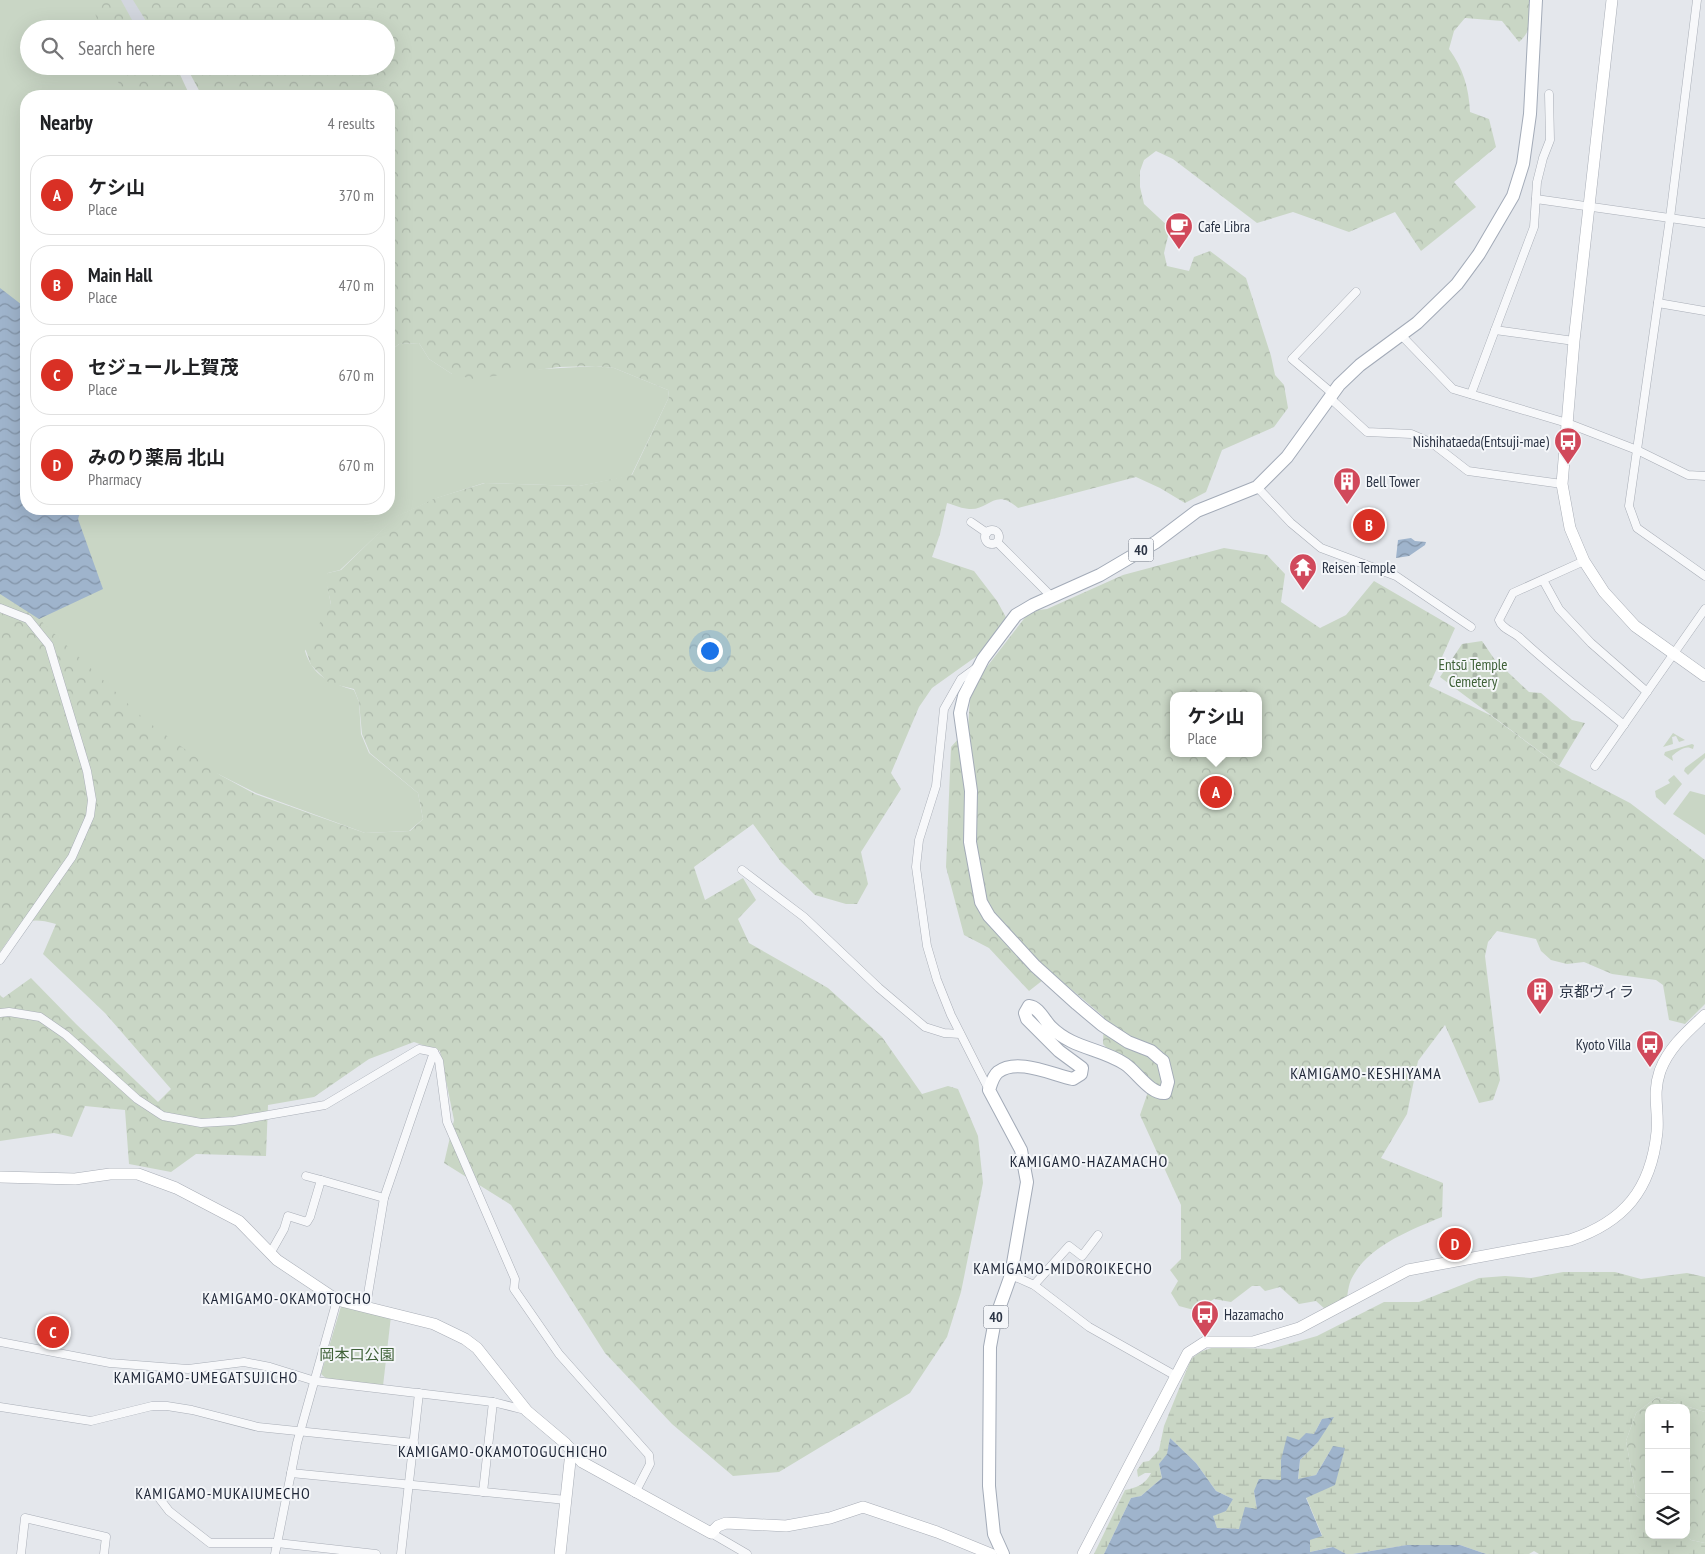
<!DOCTYPE html>
<html lang="en">
<head>
<meta charset="utf-8">
<style>
  :root { --surface:#fff; --page:#f2f2f2; --text:#202124; --muted:#757577; --line:#e0e0e0; --accent:#d93025 }
  body { margin:0; font-family:"PT Sans Narrow","Noto Sans JP",sans-serif; background:var(--page); color:var(--text) }
  .controls { position:absolute; right:15px; bottom:15px; display:grid; overflow:hidden; border-radius:10px; box-shadow:0 5px 20px #0002 }
  .controls button { width:45px; height:45px; display:grid; place-items:center; padding:0; border:0; border-bottom:1px solid var(--line); background:var(--surface); color:var(--text); font:25px sans-serif }
  .you { position:absolute; left:709px; top:650px; width:18px; height:18px; margin:-12px; border:4px solid #fff; border-radius:50%; background:#1a73e8; box-shadow:0 0 0 8px #1a73e833 }
  .badge { display:grid; place-items:center; width:32px; height:32px; border-radius:50%; background:var(--accent); color:#fff; font-size:16px; font-weight:700 }
  .pin { position:absolute; translate:-50% -50%; border:2px solid #fff; box-shadow:0 1px 5px #0006 }
  .popup { position:absolute; left:1170px; top:692px; width:92px; height:65px; box-sizing:border-box; display:grid; place-content:center; border-radius:10px; background:var(--surface); filter:drop-shadow(0 1px 4px #0005); font-size:16px; white-space:nowrap; color:var(--muted) }
  .popup b { font-size:19px; color:var(--text) }
  .popup::after { content:''; position:absolute; left:50%; top:100%; margin-left:-10px; border:10px solid transparent; border-top-color:var(--surface) }
  .list { margin:0; padding:0; list-style:none }
  h2 { display:flex; justify-content:space-between; align-items:center; height:65px; margin:0; padding:0 20px; font-size:21px }
  h2 small { font-size:16px; font-weight:400; color:var(--muted) }
  .list li { display:grid; grid-template-columns:32px 1fr auto; gap:15px; align-items:center; box-sizing:border-box; height:80px; margin:0 10px 10px; padding:0 10px; border:1px solid var(--line); border-radius:20px }
  .list b { display:block; font-size:19px; white-space:nowrap }
  .list p { margin:0; font-size:16px; white-space:nowrap; color:var(--muted) }
  .list em { font-size:16px; font-style:normal; color:var(--muted) }
  .icon { flex:none; width:28px; height:28px; fill:none; stroke:currentColor; stroke-width:2; stroke-linecap:round; stroke-linejoin:round }
  .map { position:relative; flex:none; width:1705px; height:1554px; overflow:hidden }
  .search { position:absolute; background:var(--surface); box-shadow:0 5px 20px #0002; left:20px; top:20px; width:375px; height:55px; display:flex; align-items:center; gap:12px; box-sizing:border-box; padding:0 18px; border-radius:28px; color:var(--muted); font-size:19px }
  .panel { position:absolute; background:var(--surface); box-shadow:0 5px 20px #0002; left:20px; top:90px; width:375px; height:425px; border-radius:20px }
  .map>svg:first-child { display:block }
</style>
</head>
<body>
<div class="map">
<svg width="1705" height="1554" viewBox="0 0 1705 1554">
  <defs>
    <pattern id="forest-crowns" width="20" height="18" patternUnits="userSpaceOnUse" patternTransform="scale(1.25)"><rect width="20" height="18" fill="#c9d6c5"/><path d="M2 6a3 3 0 1 1 6 0M12 15a3 3 0 1 1 6 0" fill="none" stroke="#adb8ab"/></pattern>
    <pattern id="wetland-marsh" width="20" height="14" patternUnits="userSpaceOnUse" patternTransform="scale(1.25)"><rect width="20" height="14" fill="#c9d6c5"/><path d="M1 5h8M5 5V1M11 12h8M15 12V8" fill="none" stroke="#adb8ab"/></pattern>
    <pattern id="cemetery-stones" width="16" height="16" patternUnits="userSpaceOnUse" patternTransform="scale(1.25)"><rect width="16" height="16" fill="#c9d6c5"/><path d="M2 7V4a2 2 0 0 1 4 0v3zM10 15v-3a2 2 0 0 1 4 0v3z" fill="#adb8ab"/></pattern>
    <pattern id="water-waves" width="16" height="10" patternUnits="userSpaceOnUse" patternTransform="scale(1.25)"><rect width="16" height="10" fill="#9fb4cc"/><path d="M0 5q4-4 8 0t8 0" fill="none" stroke="#8293a7"/></pattern>
  </defs>
  <rect width="100%" height="100%" fill="#e4e7ec"/>
  <path fill="#d2d6de" d="M101 0H174L190 29H112Z"/>
  <g fill="#c9d6c5">
    <path d="M0 0H101L112 29H29V66H125L136 96H26V509H389V352L399 344 419 343 429 359 452 374 596 366 614 368 668 390 669 397 631 476 579 486 484 483 437 498 396 517 340 570 328 573 326 578 331 605 305 651C313 677 331 683 354 690L359 702 361 734 369 753 418 793 423 819 409 831 365 833 256 793 208 769 0 628Z"/>
    <path d="M1673 733 1685 740 1679 742 1676 736 1672 737 1673 744 1663 747Z"/>
    <path d="M1692 744 1694 745 1693 749C1686 745 1680 749 1672 756L1673 761 1664 755 1665 752Z"/>
    <path d="M1705 753V758L1688 775 1684 771 1685 768Z"/>
    <path d="M1674 775 1682 784 1665 805 1656 797 1655 791 1670 783 1668 780Z"/>
    <path d="M1690 791 1705 795V835L1673 814Z"/>
    <path d="M342 1303 391 1316 383 1386 327 1379 321 1374Z"/>
  </g>
  <g fill="url(#forest-crowns)" fill-rule="evenodd">
    <path d="M92 0H121L137 29H99Z"/>
    <path d="M133 0H1532C1531 17 1533 30 1519 42L1502 21 1465 18 1454 31 1449 49C1463 68 1469 88 1470 112L1489 119 1496 147 1454 182 1476 207 1421 251 1395 212 1349 232 1293 212 1257 223 1173 159 1156 151 1144 160 1140 171V187L1144 204 1170 228 1164 253 1167 266 1189 271 1194 257 1210 251 1246 278 1271 356 1275 375 1284 385 1288 408 1274 427 1222 450 1206 492 1185 503 1160 488 1136 477 1018 508C995 487 989 510 970 509 963 509 954 505 947 503L940 534 932 557 974 571 997 601 1008 621 998 641 932 688 919 707 891 773 901 789 861 852 868 884 857 904H846L815 895 781 862 753 824 694 867 705 900 743 878 756 900 738 919 749 943 828 988 882 1037 922 1094 948 1086 958 1089 978 1136 983 1183 961 1292 947 1337 910 1393 779 1472 733 1476 672 1424 605 1353 511 1205 444 1163 454 1120 440 1051 414 1042 369 1059 314 1097 268 1105 266 1156 196 1154 171 1172 129 1164 125 1110 85 1106 72 1137 54 1133 0 1141V995L3 998 31 978 76 1024 158 1102 171 1089 105 1013 43 954 56 924C21 914 19 926 0 952V594L39 619 144 719 220 775 255 794 365 833 410 831 423 819 418 793 370 753 362 734 359 702 354 689 329 683 311 665 305 648 331 604 325 577 328 573 341 570 395 517 436 498 485 483 579 486 632 475 669 397 668 390 614 368 596 366 559 367 473 379 452 374 429 359 419 343 399 344 389 352V96H202L186 66H386V29H151Z"/>
    <path d="M114 66H176L190 96H122Z"/>
    <path d="M1224 548 1267 555 1285 574 1281 602 1320 628 1346 615 1374 581 1455 628 1429 686 1490 715 1559 766 1630 803 1705 860V1004L1685 1024 1669 1020 1663 985 1656 980 1612 974 1584 962 1567 964 1551 960 1541 951 1536 939 1497 931 1488 942 1485 956 1500 1080 1493 1100 1479 1103 1445 1025 1418 1061 1407 1114 1381 1158 1443 1183 1442 1217C1411 1230 1370 1245 1353 1276 1349 1282 1348 1291 1347 1298L1325 1309 1316 1301 1299 1304 1280 1287 1265 1291 1260 1286H1252L1231 1302 1214 1299 1208 1303 1205 1313 1179 1306 1171 1293 1178 1281 1170 1270 1181 1259V1205L1140 1115 1148 1092 1103 1044 1104 1017 1052 973 1029 991 989 948 964 935 946 867 951 747 968 728 970 698 979 677 1030 611 1047 609 1123 575ZM1174 696H1258V753H1174Z"/>
    <path d="M1657 1397 1705 1412V1543L1691 1540 1685 1535 1686 1408H1649V1506L1636 1495 1626 1441 1636 1413Z"/>
  </g>
  <path fill="url(#wetland-marsh)" d="M1563 1272H1615L1641 1279 1687 1273 1705 1277V1412L1657 1397 1636 1413 1626 1441 1636 1495 1649 1506V1535H1685L1691 1540 1705 1543V1554H1539L1534 1551 1529 1554H1486L1460 1545H1407L1353 1554H1346L1332 1547 1310 1552V1539L1322 1535 1306 1497 1333 1446 1316 1475 1298 1480 1300 1460 1318 1442 1322 1419 1314 1434 1281 1460V1480L1254 1491 1257 1509 1239 1529 1217 1528 1213 1516 1233 1499 1216 1491 1196 1463 1170 1438 1167 1455 1159 1464 1162 1478 1141 1496 1131 1498 1104 1554H1094L1125 1490C1136 1488 1146 1484 1151 1473H1145L1138 1477 1137 1470 1143 1462 1149 1461 1159 1450 1164 1426 1191 1359 1200 1352 1214 1347 1271 1349 1317 1336 1384 1302H1419L1479 1278 1505 1276 1531 1278Z"/>
  <path fill="url(#cemetery-stones)" d="M1482 641 1495 660 1529 692 1541 693 1572 720 1585 723 1559 766 1440 677 1462 644Z"/>
  <g fill="url(#water-waves)">
    <path d="M0 288 26 308V509H81L78 519 103 589 39 619 0 594Z"/>
    <path d="M1411 538 1415 541 1426 542 1425 545 1409 556 1396 558 1398 540Z"/>
    <path d="M1334 1417 1318 1442 1300 1460 1298 1479 1316 1475 1333 1446 1345 1448 1335 1485 1306 1498 1322 1536 1310 1540V1552L1333 1547 1346 1554H1104L1131 1498 1141 1496 1162 1478 1159 1464 1167 1454 1170 1438 1196 1463 1216 1491 1233 1499 1226 1511 1213 1516 1217 1528 1239 1529 1245 1507 1257 1509 1254 1491 1259 1479 1281 1480V1460L1287 1436 1299 1440 1306 1433 1314 1434 1322 1419Z"/>
    <path d="M1407 1545H1460L1486 1554H1353Z"/>
  </g>
  <g fill="none" stroke-linecap="round" stroke-linejoin="round">
    <g stroke="#a9aeb7" stroke-width="9">
      <g id="street">
        <path d="M1697 0 1670 218 1629 506 1637 528 1705 576"/>
        <path d="M1536 199 1705 223"/>
        <path d="M1658 303 1705 311"/>
        <path d="M1495 330 1534 227 1537 182 1543 158 1550 140 1549 94"/>
        <path d="M1401 335 1453 389 1567 423 1637 450 1688 475 1705 476"/>
        <path d="M1333 394 1292 359 1356 292"/>
        <path d="M1471 394 1495 330 1574 341"/>
        <path d="M1330 398 1367 432 1411 434 1432 443 1468 471 1562 484"/>
        <path d="M1257 487 1291 523 1321 548 1396 576 1471 627"/>
        <path d="M971 522 987 533"/>
        <circle cx="992" cy="537" r="7"/>
        <path d="M997 542 1052 597"/>
        <path d="M1584 561 1513 593 1499 620C1502 629 1512 631 1519 637 1552 668 1589 696 1624 725"/>
        <path d="M1543 580 1559 609 1591 643 1647 692"/>
        <path d="M0 608 28 619 49 645 87 771 92 800 90 816 72 857 0 960"/>
        <path d="M976 668 961 679 944 709 936 786 919 840 916 867 927 946 937 980 951 1015 989 1090"/>
        <path d="M1595 766 1705 609"/>
        <path d="M742 870 804 917 879 988 925 1027 944 1033 960 1034"/>
        <path d="M0 1013 9 1012 40 1017 66 1035 137 1099 163 1116 201 1123 234 1121 325 1105 419 1049 434 1052 384 1198 366 1306"/>
        <path d="M434 1052 439 1061 447 1122 515 1279 514 1289 559 1354 649 1455 650 1464 635 1493"/>
        <path d="M306 1176 321 1180"/>
        <path d="M271 1252 284 1229 288 1216 307 1222 310 1217 321 1180 384 1198"/>
        <path d="M1011 1275 1034 1285 1089 1327 1176 1376"/>
        <path d="M1034 1285 1069 1246 1082 1256 1098 1235"/>
        <path d="M0 1342 110 1363 188 1369 244 1362 270 1367 315 1381 493 1402 525 1410"/>
        <path d="M0 1407 91 1421 152 1406H167L192 1410 258 1427 414 1443"/>
        <path d="M291 1473 566 1500"/>
        <path d="M483 1492 493 1402"/>
        <path d="M156 1494 169 1511 210 1543H277L376 1554"/>
        <path d="M711 1533 747 1554"/>
        <path d="M21 1554 25 1518 106 1537 104 1554"/>
        <path d="M275 1554 297 1443 337 1300"/>
        <path d="M401 1554 419 1393"/>
      </g>
    </g>
    <g stroke="#a9aeb7" stroke-width="12">
      <g id="secondary">
        <path d="M1612 0 1574 341 1562 484 1570 528 1584 561 1604 592 1635 626 1705 676"/>
        <path d="M0 1177 75 1179 110 1174H138L176 1188 239 1221 277 1260 337 1300 434 1324 465 1339 477 1348 527 1411 565 1443 582 1462 711 1533 718 1526 726 1523 786 1526 830 1518 863 1507 937 1532 991 1554"/>
        <path d="M560 1554 571 1452"/>
        <path d="M1083 1554 1188 1353 1205 1342H1253L1299 1328 1408 1270 1570 1240C1624 1222 1651 1190 1657 1132 1659 1109 1652 1095 1660 1071 1669 1047 1687 1032 1705 1015"/>
      </g>
    </g>
    <g stroke="#a3abb8" stroke-width="14">
      <path id="primary" d="M1003 1554 994 1534 989 1486 990 1347 995 1320 1011 1275 1027 1182 1021 1150 989 1090C991 1084 993 1076 998 1072 1017 1057 1053 1075 1073 1079L1081 1074 1082 1068 1059 1051 1027 1019 1025 1013 1029 1006C1039 1007 1044 1020 1051 1027 1073 1049 1101 1048 1125 1064 1137 1072 1150 1094 1165 1093L1168 1082 1163 1061 1159 1058 1151 1051 1128 1042 1102 1025 1077 1004 1035 966 989 916 981 902 970 842 971 791 960 713 964 696 983 659 1016 615 1033 605 1100 575 1156 542 1197 511 1257 487 1287 457 1339 385 1360 365 1417 323 1457 284 1479 254 1513 196 1523 164 1530 114 1536 0"/>
    </g>
    <use href="#street" stroke="#f7f8fa" stroke-width="8"/>
    <use href="#secondary" stroke="#fff" stroke-width="11"/>
    <use href="#primary" stroke="#fff" stroke-width="12"/>
  </g>
  <defs>
    <g id="cafe-pin" transform="scale(1.4375)"><path d="M0 17L-7.5 6A9.5 9.5 0 1 1 7.5 6Z" fill="#d1495b" stroke="#f4f6f9"/><path d="M-5.5-4.5H6V0H3Q3 3.5 0 3.5H-2.5Q-5.5 3.5-5.5 0ZM3-3.2v2h1.7v-2ZM-6 4.5H4V6H-6Z" fill="#fff"/></g>
    <g id="bus-pin" transform="scale(1.4375)"><path d="M0 17L-7.5 6A9.5 9.5 0 1 1 7.5 6Z" fill="#d1495b" stroke="#f4f6f9"/><path d="M-5-6H5V4H4V6H2V4H-2V6H-4V4H-5ZM-3.5-4V0h7V-4ZM-3.5 1.2v1.5H-2V1.2ZM2 1.2v1.5H3.5V1.2Z" fill="#fff"/></g>
    <g id="building-pin" transform="scale(1.4375)"><path d="M0 17L-7.5 6A9.5 9.5 0 1 1 7.5 6Z" fill="#d1495b" stroke="#f4f6f9"/><path d="M-4-6H4V6H1V3H-1V6H-4ZM-2.5-4.3h1.7v1.8h-1.7ZM.8-4.3h1.7v1.8H.8ZM-2.5-1h1.7V.8h-1.7ZM.8-1h1.7V.8H.8Z" fill="#fff"/></g>
    <g id="temple-pin" transform="scale(1.4375)"><path d="M0 17L-7.5 6A9.5 9.5 0 1 1 7.5 6Z" fill="#d1495b" stroke="#f4f6f9"/><path d="M0-6L5-2H3V0L6.5 2.5H4V6H1.5V3h-3V6H-4V2.5H-6.5L-3 0V-2H-5Z" fill="#fff"/></g>
  </defs>
  <g fill-rule="evenodd">
    <use href="#cafe-pin" x="1179" y="226"/>
    <use href="#bus-pin" x="1568" y="441"/>
    <use href="#building-pin" x="1347" y="481"/>
    <use href="#temple-pin" x="1303" y="567"/>
    <use href="#building-pin" x="1540" y="991"/>
    <use href="#bus-pin" x="1650" y="1044"/>
    <use href="#bus-pin" x="1205" y="1314"/>
  </g>
  <g text-anchor="middle" dominant-baseline="central" stroke-width="4" stroke-linejoin="round" paint-order="stroke">
    <g fill="#f4f6f9" stroke="#676e7b" stroke-width="1">
      <rect x="1128.5" y="538.5" width="25" height="23" rx="4"/>
      <rect x="983.5" y="1305.5" width="25" height="23" rx="4"/>
    </g>
    <g font-size="14" font-weight="bold" fill="#2b3445">
      <text x="1141" y="550">40</text>
      <text x="996" y="1317">40</text>
    </g>
    <g font-size="15" fill="#2b3445" stroke="#f4f6f9" text-anchor="start">
      <text x="1198" y="226">Cafe Libra</text>
      <text x="1549" y="441" text-anchor="end">Nishihataeda(Entsuji-mae)</text>
      <text x="1366" y="481">Bell Tower</text>
      <text x="1322" y="567">Reisen Temple</text>
      <text x="1559" y="991">京都ヴィラ</text>
      <text x="1631" y="1044" text-anchor="end">Kyoto Villa</text>
      <text x="1224" y="1314">Hazamacho</text>
    </g>
    <g font-size="15" fill="#3f6138" stroke="#f4f6f9">
      <text x="1473" y="664">Entsū Temple<tspan x="1473" dy="17">Cemetery</tspan></text>
      <text x="357" y="1354">岡本口公園</text>
    </g>
    <g font-size="16" letter-spacing="1" fill="#1d2536" stroke="#f4f6f9">
      <text x="1366" y="1073">KAMIGAMO-KESHIYAMA</text>
      <text x="1089" y="1161">KAMIGAMO-HAZAMACHO</text>
      <text x="1063" y="1268">KAMIGAMO-MIDOROIKECHO</text>
      <text x="287" y="1298">KAMIGAMO-OKAMOTOCHO</text>
      <text x="206" y="1377">KAMIGAMO-UMEGATSUJICHO</text>
      <text x="503" y="1451">KAMIGAMO-OKAMOTOGUCHICHO</text>
      <text x="223" y="1493">KAMIGAMO-MUKAIUMECHO</text>
    </g>
  </g>
</svg>
<div class="controls">
<button>+</button>
<button>−</button>
<button><svg class="icon" aria-label="layers" viewBox="0 0 24 24"><path d="M12 4l9 5-9 5-9-5zM3 14l9 5 9-5"/></svg></button>
</div>
<div class="you"></div>
<div class="pin badge" style="left:1216px;top:792px">A</div>
<div class="popup"><b>ケシ山</b>Place</div>
<div class="pin badge" style="left:1369px;top:525px">B</div>
<div class="pin badge" style="left:53px;top:1332px">C</div>
<div class="pin badge" style="left:1455px;top:1244px">D</div>
<div class="search"><svg class="icon" aria-label="search" viewBox="0 0 24 24"><circle cx="10" cy="10" r="6"/><path d="M15 15l6 6"/></svg>Search here</div>
<section class="panel">
<h2>Nearby<small>4 results</small></h2>
<ul class="list">
<li><span class="badge">A</span><div><b>ケシ山</b><p>Place</p></div><em>370 m</em></li>
<li><span class="badge">B</span><div><b>Main Hall</b><p>Place</p></div><em>470 m</em></li>
<li><span class="badge">C</span><div><b>セジュール上賀茂</b><p>Place</p></div><em>670 m</em></li>
<li><span class="badge">D</span><div><b>みのり薬局 北山</b><p>Pharmacy</p></div><em>670 m</em></li>
</ul>
</section>
</div>
</body>
</html>
